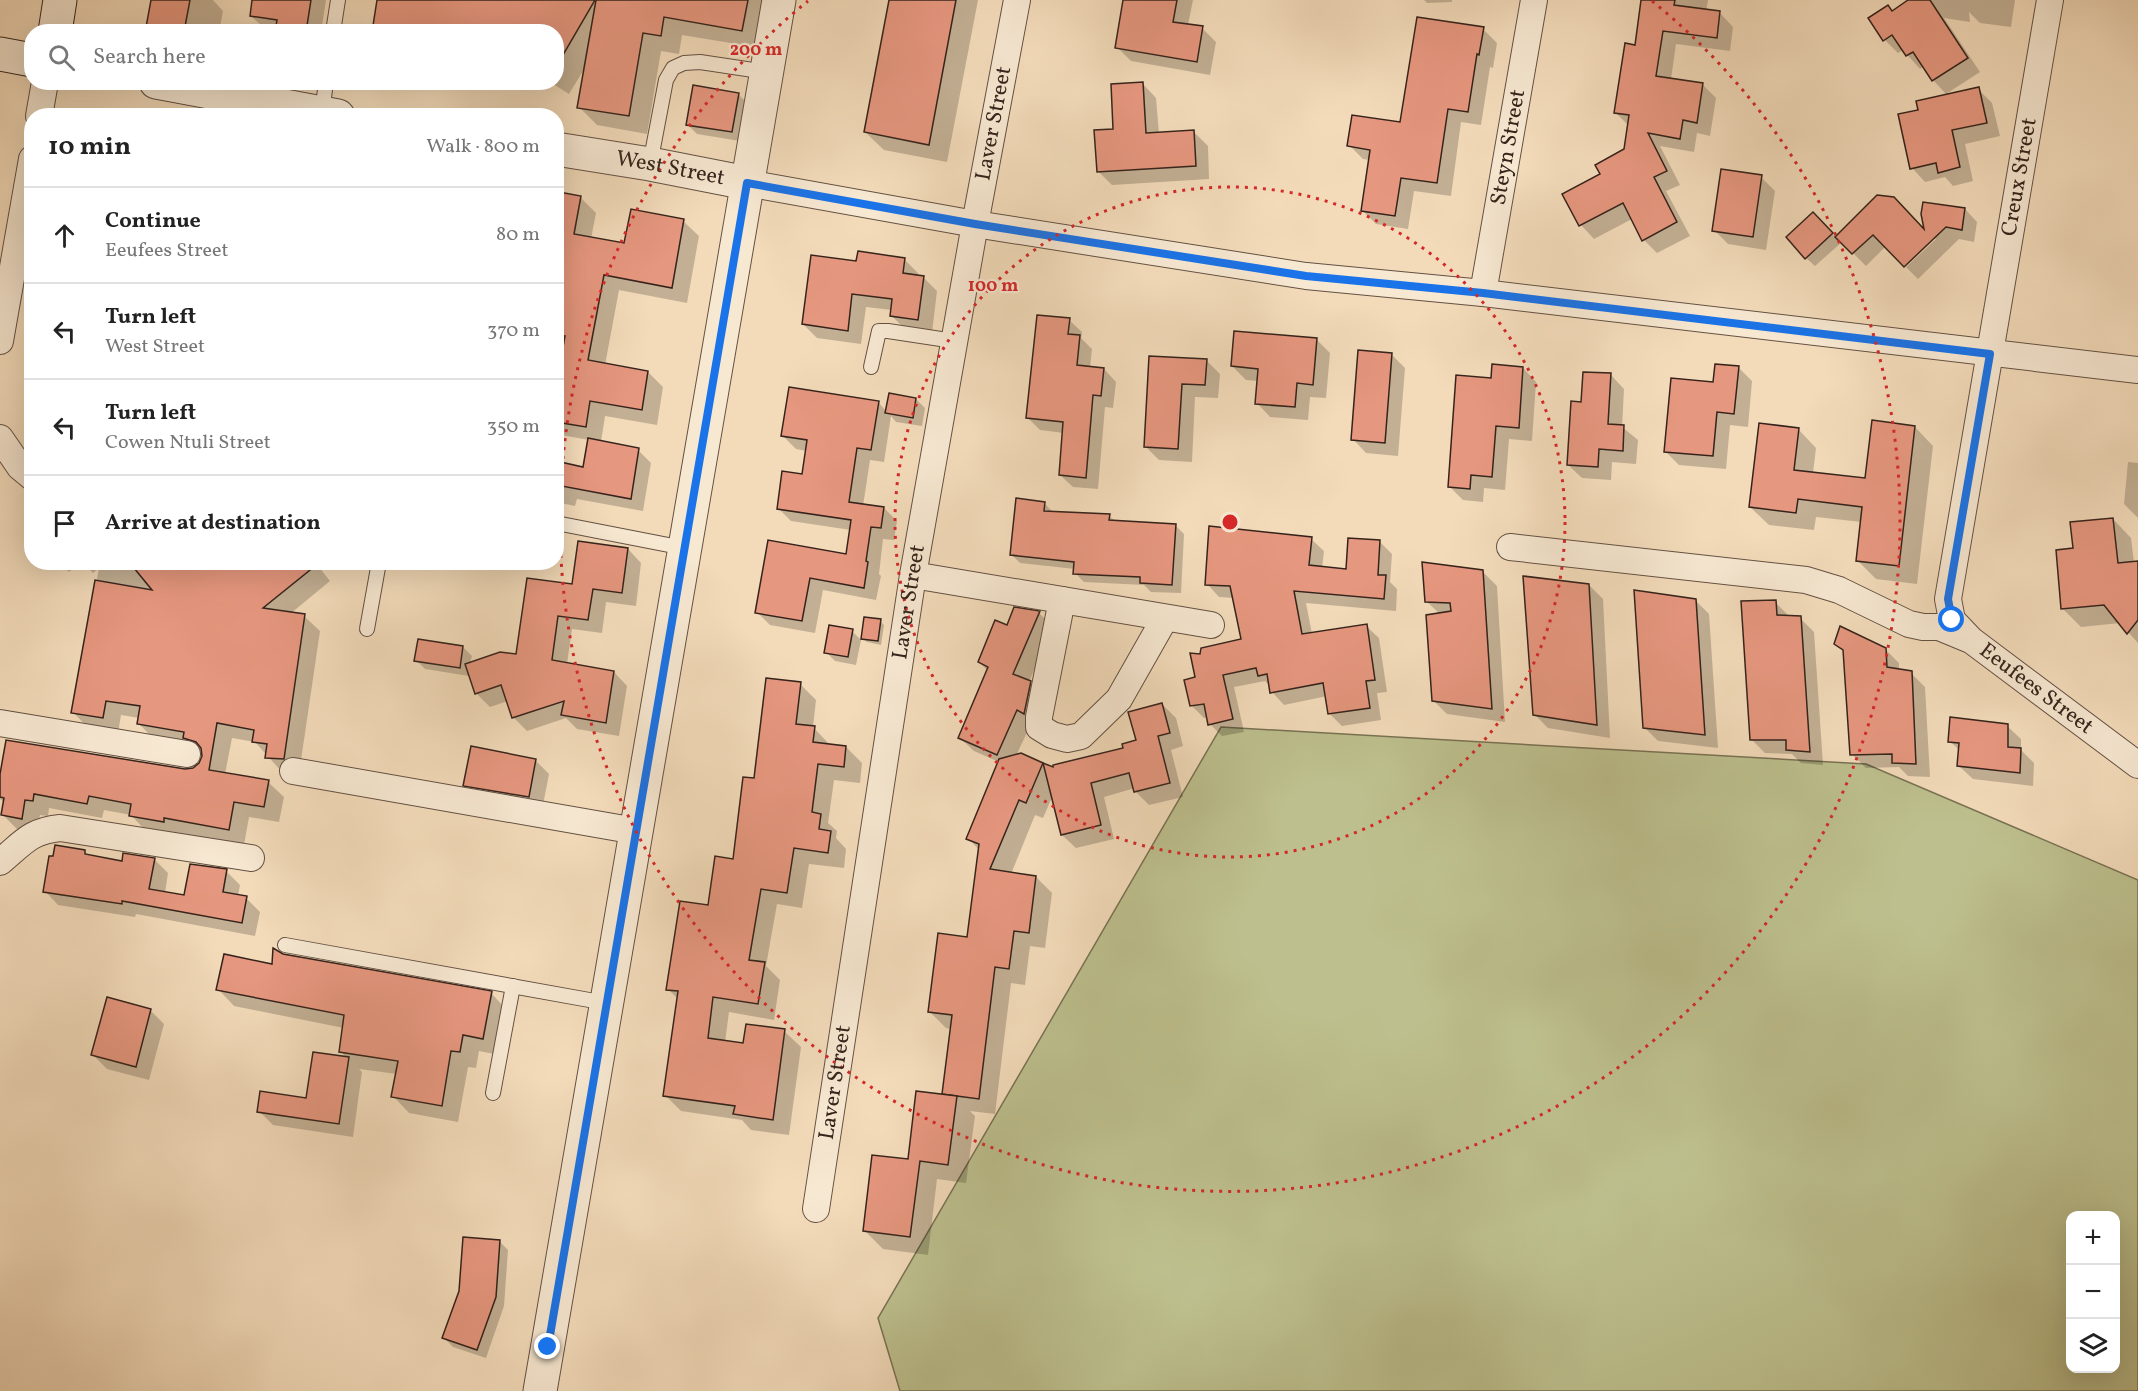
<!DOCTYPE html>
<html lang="en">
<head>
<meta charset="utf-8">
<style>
  :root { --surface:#fff; --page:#f2f2f2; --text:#222; --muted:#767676; --line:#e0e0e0 }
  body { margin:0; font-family:Vollkorn,serif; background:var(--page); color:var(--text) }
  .controls { position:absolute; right:18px; bottom:18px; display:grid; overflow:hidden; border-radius:12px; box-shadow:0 6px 24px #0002 }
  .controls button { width:54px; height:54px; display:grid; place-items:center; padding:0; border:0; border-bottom:2px solid var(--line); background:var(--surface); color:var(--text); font:30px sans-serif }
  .stop { position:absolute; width:18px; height:18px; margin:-14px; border:4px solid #1a73e8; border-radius:50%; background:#fff }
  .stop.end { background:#1a73e8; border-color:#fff; box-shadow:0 2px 6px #0008 }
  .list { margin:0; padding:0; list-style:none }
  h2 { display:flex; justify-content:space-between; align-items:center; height:78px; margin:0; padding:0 24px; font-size:26px }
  h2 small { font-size:20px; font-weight:400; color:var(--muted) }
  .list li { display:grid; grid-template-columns:39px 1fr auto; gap:18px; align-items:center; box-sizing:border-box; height:96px; padding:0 24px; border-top:2px solid var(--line) }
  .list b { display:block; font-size:22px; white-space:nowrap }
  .list p { margin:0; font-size:20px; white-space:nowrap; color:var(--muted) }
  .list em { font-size:20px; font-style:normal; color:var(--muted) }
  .icon { flex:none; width:33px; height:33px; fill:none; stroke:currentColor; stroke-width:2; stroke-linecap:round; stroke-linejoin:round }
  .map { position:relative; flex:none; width:2138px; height:1391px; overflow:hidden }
  .search { position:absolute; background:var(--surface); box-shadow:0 6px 24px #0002; left:24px; top:24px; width:540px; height:66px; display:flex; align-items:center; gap:15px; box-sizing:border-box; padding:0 21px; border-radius:24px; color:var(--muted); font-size:22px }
  .panel { position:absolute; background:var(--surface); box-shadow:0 6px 24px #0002; left:24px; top:108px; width:540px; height:462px; border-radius:24px }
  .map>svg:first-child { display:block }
</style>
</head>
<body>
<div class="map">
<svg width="2138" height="1391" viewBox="0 0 2138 1391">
  <rect width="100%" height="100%" fill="#f3dbba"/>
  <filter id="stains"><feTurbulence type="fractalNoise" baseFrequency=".00333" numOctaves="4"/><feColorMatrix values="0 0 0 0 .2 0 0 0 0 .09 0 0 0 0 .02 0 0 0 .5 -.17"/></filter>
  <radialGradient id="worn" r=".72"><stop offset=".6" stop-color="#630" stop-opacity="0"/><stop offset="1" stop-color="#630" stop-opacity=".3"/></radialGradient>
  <path fill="#bdc08e" stroke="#797254" stroke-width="1.5" fill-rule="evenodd" d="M1221 727 1866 764 2138 880V1391H900L878 1318ZM2070 1216H2116V1368H2070Z"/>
  <g fill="#0003">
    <path d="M153 0H213L223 11 220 27 207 25 206 32H153L148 27Z"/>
    <path d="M254 0H326L321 32H277L265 29 251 16Z"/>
    <path d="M379 0H769L761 48 682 35 679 54 661 51 647 134 597 125 579 107 586 66 569 94 550 82H556V32Z"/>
    <path d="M890 0H978L947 162 884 150 865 132Z"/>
    <path d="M1125 0H1193L1188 25 1202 28 1216 42 1210 75 1131 61 1117 47Z"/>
    <path d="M1424 0H1452V2L1427 3Z"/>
    <path d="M1643 0H1708L1706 11 1720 13 1733 27 1730 51 1676 44 1671 79 1702 84 1716 98 1710 136 1697 133 1694 152 1660 146 1680 185 1666 191 1690 236 1657 253 1644 240 1632 219 1594 239 1581 225 1626 150 1629 126 1616 113 1637 47Z"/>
    <path d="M1911 0H2015L2011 27 1980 23 1969 12 1970 22 1944 18 1980 72 1946 94 1933 80 1924 66 1920 69 1903 50 1898 53 1885 40 1871 18 1888 7 1893 12Z"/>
    <path d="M1483 29 1497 43 1493 68 1490 67 1481 125 1461 122 1451 196 1414 191 1408 229 1376 224 1362 210 1370 160 1363 159 1349 145 1402 124Z"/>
    <path d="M385 82H425L424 90Z"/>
    <path d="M1143 84 1156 98 1159 134 1194 132 1208 146 1209 179 1112 185 1098 171 1115 131Z"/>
    <path d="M1978 89 1992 103 2000 136 1965 144 1973 181 1953 186 1945 177 1925 182 1912 168 1920 111Z"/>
    <path d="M738 94 747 103 740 141 697 134 688 125Z"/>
    <path d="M1761 177 1775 191 1766 250 1728 244 1714 230Z"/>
    <path d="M580 197 596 213 591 239 625 245 683 221 699 236 687 303 619 290 605 365 648 372 663 387 657 425 605 416 601 442 638 450 651 463 643 511 577 499 575 506 556 502V462L584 469 589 440 556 434V212Z"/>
    <path d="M1878 197 1927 233 1965 209 1977 222 1974 242 1959 239 1918 279 1906 267 1936 239 1934 236 1886 246 1866 266 1842 242 1815 266 1806 258 1822 223 1836 238Z"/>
    <path d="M904 259 918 273V276L923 277 937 291 932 333 905 329 891 315 892 310 866 307 861 344 817 338 803 324 858 263Z"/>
    <path d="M1069 320 1082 332 1081 338 1092 349 1090 368 1104 369 1116 382 1113 408 1105 407 1098 489 1073 487 1060 475 1064 433 1040 430 1028 418Z"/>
    <path d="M1316 339 1330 353 1326 398 1310 397 1308 420 1270 417 1257 403 1258 381 1246 380 1232 366Z"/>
    <path d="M1391 354 1405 368 1398 456 1366 453 1353 439Z"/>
    <path d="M1150 357 1206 360 1220 374 1218 398 1195 397 1192 462 1159 460 1145 446Z"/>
    <path d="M1738 367 1752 381 1748 427 1730 425 1726 469 1679 465 1665 451 1714 383Z"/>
    <path d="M1523 368 1536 382 1532 441 1509 439 1505 490 1484 488 1483 502 1463 500 1449 486 1492 380Z"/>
    <path d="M1611 375 1624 389 1622 427 1638 440 1636 464 1612 462 1611 480 1582 478 1568 465 1582 404Z"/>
    <path d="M916 399 925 408 922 426 896 422 891 416 884 462 870 460 863 506 884 508 897 521 894 540 883 539 879 574 881 576 876 600 823 590 815 633 770 625 757 612 769 542 848 555 851 530 791 521 778 508 803 475 807 451 796 449 783 436 878 402 887 412Z"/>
    <path d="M1915 427 1933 446 1917 584 1876 579 1857 560 1862 522 1816 517 1814 530 1769 525 1750 507 1798 429 1816 448 1813 473 1866 480Z"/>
    <path d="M2128 462 2138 463V518L2124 504Z"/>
    <path d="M1044 503 1054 513 1109 516 1116 522 1175 525 1184 534 1181 593 1151 592 1144 585 1084 582 1075 573V569L1020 563 1011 554Z"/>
    <path d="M2113 519 2131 538 2134 563H2138V643L2120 623 2081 627 2063 609 2074 550Z"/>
    <path d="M1311 539 1324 551 1322 568 1347 571 1380 542 1392 554 1390 582 1397 589 1396 611 1306 603 1312 634 1366 626 1379 638 1387 692 1377 693 1381 720 1342 726 1330 714 1327 696 1284 705 1272 692 1271 687 1265 681 1234 687 1244 732 1222 736 1210 724 1208 717 1204 718 1192 706 1197 678 1202 655 1243 640 1234 598 1219 597 1207 584Z"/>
    <path d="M628 549 641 563 636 606 606 602 602 633 572 629 567 664 614 672 627 686 619 736 577 729 566 718 527 731 514 718 508 701 490 707 476 693 470 672 469 676 425 669 416 660 463 647 472 656 470 663 518 656 574 585Z"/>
    <path d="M59 562H81L69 572Z"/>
    <path d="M83 562H315L330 581 290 614 304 616 320 631 299 774 282 772 255 742 232 738 225 774 268 782 284 797 279 822 249 817 244 845 179 833V836L146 831 131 815 104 810 102 818 49 808 48 816 40 815 37 834 18 830 3 815 5 803 0 799V783L192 770 199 765 203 754 193 745 154 739 138 723 139 718 121 715 118 733 88 728 73 712 99 568 93 573Z"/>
    <path d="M1483 572 1497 586 1505 722 1447 714 1433 700 1440 614 1426 601Z"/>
    <path d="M1589 585 1603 599 1610 738 1548 728 1534 714Z"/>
    <path d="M1695 600 1709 614 1718 748 1658 741 1644 727Z"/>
    <path d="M1775 602 1789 616 1800 618 1814 632 1823 765 1801 763 1792 754 1765 753 1751 739Z"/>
    <path d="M1039 613 1052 626 1029 682 1044 696 1016 756 1055 770 1125 749 1137 741 1162 704 1176 718 1183 746 1171 750 1183 797 1149 805 1136 792 1135 788 1104 797 1114 839 1076 848 1062 835 1053 795 1043 818 1035 815 1011 874 1036 877 1052 893 1045 948 1030 946 1025 985 1011 983 995 1114 970 1111 975 1116 966 1183 937 1179 928 1255 883 1249 865 1231 909 1161 946 1096 944 1093 951 1029 946 1028 930 1012 968 939 980 851 968 838 999 762 974 751 960 738 988 671 979 662 1007 627Z"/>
    <path d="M880 621 884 625 881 645 867 642 862 638Z"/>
    <path d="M852 631 861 640 856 665 835 661 826 652Z"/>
    <path d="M1836 644 1885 649 1899 663V671L1911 673 1925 687 1930 777 1908 776 1899 767 1866 768 1852 754 1845 653Z"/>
    <path d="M800 684 816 700 813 727 830 745 846 747 862 763 860 783 834 780 828 823 837 831 836 838 846 849 844 868 809 864 802 908 777 904 766 966 780 980 774 1020 729 1012 725 1042 745 1044 784 1031 801 1047 789 1135 751 1130 742 1120 681 1111 665 1095 678 999 668 989 735 861 756 780Z"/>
    <path d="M2007 726 2021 739V750L2034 763 2033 786 1973 779 1959 766 1960 751 1950 741Z"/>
    <path d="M535 760 549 774 542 810 478 799 465 785Z"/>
    <path d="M85 852 89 856 123 863 155 860 168 873 165 893 186 897 226 871 240 885 238 896 246 898 260 912 255 936 136 914 135 917 58 905 45 891Z"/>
    <path d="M283 955 491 993 507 1010 499 1055 479 1051 476 1068 468 1067 458 1122 409 1113 393 1096 397 1074 359 1069 362 1072 353 1137 273 1125 259 1111 307 1099 347 1058 341 1052 344 1028 234 1006 218 989 273 966Z"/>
    <path d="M150 1010 164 1024 149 1080 107 1069 93 1055Z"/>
    <path d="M499 1241 508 1250 504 1306 486 1358 453 1347 444 1338Z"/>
  </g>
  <g fill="#e6977f" stroke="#35231b" stroke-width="1.5">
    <path d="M151 0H190L184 32 146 27Z"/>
    <path d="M252 0H311L306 32H275L277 20 250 16Z"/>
    <path d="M377 0H595L556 67V32H372Z"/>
    <path d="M596 0H748L742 31 664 17 661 36 643 33 629 116 577 108Z"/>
    <path d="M889 0H956L929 145 864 132Z"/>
    <path d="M1123 0H1177L1173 22 1203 26 1197 62 1115 48Z"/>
    <path d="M1641 0H1675L1674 5 1720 11 1717 38 1663 31 1656 76 1703 83 1697 123 1683 120 1680 139 1648 133 1667 171 1654 177 1677 222 1642 241 1623 203 1579 226 1562 194 1600 174 1595 165 1624 149 1629 115 1614 113 1625 43 1635 45Z"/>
    <path d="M1908 0H1930L1968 58 1932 81 1913 52 1906 56 1892 35 1883 41 1868 18 1888 5 1892 11Z"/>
    <path d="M1417 17 1484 27 1479 55 1477 54 1468 112 1448 109 1437 183 1401 178 1395 216 1361 211 1370 150 1347 146 1352 115 1400 122Z"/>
    <path d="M1143 82 1146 133 1194 130 1196 166 1097 172 1094 130 1113 129 1111 84Z"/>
    <path d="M693 85 739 93 732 132 686 125Z"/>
    <path d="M1979 87 1987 123 1952 130 1960 167 1938 173 1936 163 1910 169 1898 114 1918 110 1916 101Z"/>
    <path d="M1721 169 1762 175 1753 237 1712 231Z"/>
    <path d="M559 192 581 196 574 234 624 243 631 209 684 219 672 288 604 275 588 360 648 371 642 410 590 401 586 427 556 422V387L565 336 556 335V204Z"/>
    <path d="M1877 195 1894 197 1924 229 1921 214 1923 202 1965 208 1962 230 1946 227 1904 267 1873 235 1852 254 1835 237Z"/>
    <path d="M1813 212 1833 233 1805 259 1786 237Z"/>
    <path d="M858 251 905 258 903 273 924 276 918 320 890 316 892 299 852 294 848 331 802 324 811 255 856 261Z"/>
    <path d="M1037 315 1070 318 1068 334 1080 335 1077 365 1104 368 1101 396 1093 395 1086 478 1059 475 1063 422 1026 418Z"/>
    <path d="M1234 331 1317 338 1313 385 1297 383 1295 407 1255 404 1258 369 1231 366Z"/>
    <path d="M1358 350 1392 353 1385 443 1351 440Z"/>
    <path d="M1149 356 1207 359 1205 385 1182 384 1178 449 1144 447Z"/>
    <path d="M1492 364 1523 367 1519 428 1496 426 1492 477 1471 475 1470 489 1448 487 1456 375 1491 378Z"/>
    <path d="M1715 364 1739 366 1734 414 1717 412 1713 456 1664 452 1671 378 1713 382Z"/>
    <path d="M1583 372 1611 373 1608 424 1624 425 1623 451 1599 449 1598 467 1567 465 1571 401 1581 402Z"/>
    <path d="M789 387 879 401 871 450 857 448 849 502 884 507 881 528 871 527 866 561 868 562 864 588 810 578 802 621 755 613 768 540 846 554 851 520 777 509 782 471 802 474 807 440 781 436Z"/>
    <path d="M889 393 916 398 913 418 885 413Z"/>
    <path d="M1872 420 1915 426 1899 566 1856 561 1862 507 1798 499 1796 513 1749 507 1759 423 1799 428 1794 470 1865 478Z"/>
    <path d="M588 438 639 448 631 499 556 485V461L583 467Z"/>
    <path d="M1016 498 1045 502 1044 511 1110 514 1109 520 1176 524 1172 585 1140 583V577L1073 574 1074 562 1010 555Z"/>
    <path d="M2113 518 2118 563 2138 561V620L2127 634 2104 605 2061 609 2056 550 2073 548 2070 522Z"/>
    <path d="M1209 526 1312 537 1309 565 1346 569 1348 538 1380 540 1378 575H1386L1384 599 1294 591 1302 634 1367 624 1375 680 1366 681 1370 708 1328 714 1323 683 1270 693 1267 674 1258 676 1256 668 1223 675 1233 719 1208 725 1204 704 1190 706 1184 680 1195 677 1190 653 1200 654 1201 648 1241 639 1230 586 1205 585Z"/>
    <path d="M578 541 628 548 622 593 593 589 588 620 558 616 552 660 614 671 606 723 561 715 564 701 512 718 501 685 475 694 465 664 500 652 516 654 527 578 572 584Z"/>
    <path d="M129 562H320L263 608 305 614 284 759 265 758 267 744 252 742 254 730 217 723 209 770 269 780 264 807 234 802 229 830 164 818V822L129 816 131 804 89 796 87 804 34 794 33 801 25 800 22 819 1 815 4 798 0 797V774L6 740 185 769 193 768 199 763 202 756 201 748 196 742 183 738 184 732 137 724 140 706 106 701 103 718 71 713 95 580 152 590Z"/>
    <path d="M1422 562 1483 570 1492 709 1432 701 1426 615 1451 611 1450 603 1425 602Z"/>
    <path d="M1523 576 1589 584 1597 725 1533 715Z"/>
    <path d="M1634 590 1696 599 1705 735 1643 728Z"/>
    <path d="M1776 600 1777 615 1801 616 1810 752 1786 750V740H1750L1741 601Z"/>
    <path d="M1014 607 1040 611 1013 674 1031 681 1024 714 1017 710 997 755 958 738 988 667 978 662 995 620 1007 625Z"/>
    <path d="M864 617 881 619 878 641 861 639Z"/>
    <path d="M829 625 853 629 848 657 824 653Z"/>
    <path d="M1840 626 1886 648 1887 667 1912 671 1916 764 1892 763V754L1850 755 1843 650 1834 644Z"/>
    <path d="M418 639 463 646 460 668 414 661Z"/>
    <path d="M766 678 801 682 796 724 815 726 813 742 846 746 844 767 818 764 812 812 821 814 819 829 831 831 828 853 794 848 787 893 761 889 749 960 765 962 758 1004 713 997 708 1038 743 1043 746 1024 785 1029 773 1120 733 1114 735 1106 663 1096 678 991 666 990 680 901 708 905 715 856 733 859 743 777 754 778Z"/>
    <path d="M1162 703 1170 733 1158 736 1170 783 1134 792 1129 773 1091 783 1101 825 1061 835 1043 763 1053 767V765L1123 748 1122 744 1136 740 1128 712Z"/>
    <path d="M1950 717 2008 724V747L2021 748 2020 773 1957 766 1959 743 1948 742Z"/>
    <path d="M471 746 536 759 529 797 463 786Z"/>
    <path d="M1021 753 1043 763 1026 803 1019 800 990 869 1036 876 1029 933 1014 931 1009 969 995 967 979 1099 942 1094 952 1015 928 1012 938 933 967 937 979 844 966 839 999 759Z"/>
    <path d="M55 845 85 850V854L122 861 123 853 155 858 149 889 184 895 190 864 227 869 223 892 247 896 242 923 122 901V904L43 892 49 856H53Z"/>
    <path d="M273 948 283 954 492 991 483 1039 463 1035 460 1052 451 1051 442 1106 391 1097 398 1061 339 1052 344 1015 216 990 224 954 272 964Z"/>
    <path d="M107 997 151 1009 136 1067 91 1055Z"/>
    <path d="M313 1052 349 1057 339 1124 257 1112 260 1091 306 1098Z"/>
    <path d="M916 1091 957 1096 948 1165 920 1161 910 1237 863 1231 872 1155 908 1159Z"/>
    <path d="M463 1237 500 1240 496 1297 477 1350 442 1338 459 1291Z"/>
  </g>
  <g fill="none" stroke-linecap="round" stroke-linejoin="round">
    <g stroke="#645143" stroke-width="16">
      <g id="service">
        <path d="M333 32 338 0"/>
        <path d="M322 113 326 82"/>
        <path d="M650 164 666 80 673 68 684 63 700 62 767 72"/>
        <path d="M871 367 879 331H888L954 341"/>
        <path d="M556 523 684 548"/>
        <path d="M367 629 379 562"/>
        <path d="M285 945 606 1003"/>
        <path d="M493 1093 513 986"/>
      </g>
    </g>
    <g stroke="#645143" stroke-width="28">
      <g id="minor">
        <path id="s1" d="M2050 0 1948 599 1952 620 1971 640 2138 765"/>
        <path d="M39 116 45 82"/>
        <path d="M747 183 975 224 1306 276 1483 293 2138 370"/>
        <path id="s2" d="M1483 293 1534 0"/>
        <path d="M0 341 32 159"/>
        <path d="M0 438 20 467 32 477"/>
        <path d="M1510 547 1806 580 1839 590 1909 624 1923 627H1939L1968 639"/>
        <path d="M913 575 1211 625"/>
        <path d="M1062 600 1039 717V727L1052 735 1067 739 1081 736 1119 699 1165 618"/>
        <path d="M0 723 187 754"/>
        <path d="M293 771 636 831"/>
        <path d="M0 862C23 843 30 831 60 828L251 858"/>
        <path id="s3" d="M816 1209 913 575 975 224 1017 0"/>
      </g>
    </g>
    <g stroke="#645143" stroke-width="35">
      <g id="tertiary">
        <path d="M156 82 338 116"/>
        <path id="s4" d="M556 149 650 164 747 183"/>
        <path d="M540 1391 779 0"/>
      </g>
    </g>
    <g stroke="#35231b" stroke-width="35">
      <g id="secondary">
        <path d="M55 32 60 0"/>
        <path d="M0 54 32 60"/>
      </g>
    </g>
    <use href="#service" stroke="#f7e8d2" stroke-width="14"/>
    <use href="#minor" stroke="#f7e8d2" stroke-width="26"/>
    <use href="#tertiary" stroke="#f7e8d2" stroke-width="33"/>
    <use href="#secondary" stroke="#f7e8d2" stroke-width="33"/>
  </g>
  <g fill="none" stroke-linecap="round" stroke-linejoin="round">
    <path stroke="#1a73e8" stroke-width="8" d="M548 1347 747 183 975 224 1306 276 1483 293 1990 354 1948 599 1952 620"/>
  </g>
  <g fill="none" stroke="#d62828" stroke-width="3" stroke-dasharray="3 6">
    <circle cx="1230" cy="522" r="335"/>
    <path d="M1652 1A670 670 0 1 1 808 1"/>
  </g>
  <g text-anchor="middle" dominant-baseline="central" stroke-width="4.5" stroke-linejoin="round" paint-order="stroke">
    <g font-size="22" fill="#35231b" stroke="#f7e8d2">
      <text stroke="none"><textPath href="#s3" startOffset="1100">Laver Street</textPath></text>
      <text stroke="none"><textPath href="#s2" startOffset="148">Steyn Street</textPath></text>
      <text stroke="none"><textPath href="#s4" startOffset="116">West Street</textPath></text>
      <text transform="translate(2020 177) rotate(-80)">Creux Street</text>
      <text stroke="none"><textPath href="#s3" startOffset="614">Laver Street</textPath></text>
      <text stroke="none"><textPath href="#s1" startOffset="738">Eeufees Street</textPath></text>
      <text stroke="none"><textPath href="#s3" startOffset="128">Laver Street</textPath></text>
    </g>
  </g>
  <circle cx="1230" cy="522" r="9" fill="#d62828" stroke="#f7e8d2" stroke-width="3"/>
  <g font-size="18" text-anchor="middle" font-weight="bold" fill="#d62828" stroke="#f7e8d2" stroke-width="4.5" stroke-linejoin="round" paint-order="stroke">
    <text x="756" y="55">200 m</text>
    <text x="993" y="291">100 m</text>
  </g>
  <rect width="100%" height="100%" filter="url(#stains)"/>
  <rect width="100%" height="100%" fill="url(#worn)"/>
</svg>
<div class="controls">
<button>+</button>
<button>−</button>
<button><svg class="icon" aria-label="layers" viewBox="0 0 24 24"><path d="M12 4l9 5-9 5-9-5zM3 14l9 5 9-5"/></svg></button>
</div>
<div class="stop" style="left:1952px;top:620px"></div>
<div class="stop end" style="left:548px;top:1347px"></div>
<div class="search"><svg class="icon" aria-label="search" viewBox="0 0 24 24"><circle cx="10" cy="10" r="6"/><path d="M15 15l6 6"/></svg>Search here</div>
<section class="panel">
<h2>10 min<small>Walk · 800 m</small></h2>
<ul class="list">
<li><svg class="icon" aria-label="ahead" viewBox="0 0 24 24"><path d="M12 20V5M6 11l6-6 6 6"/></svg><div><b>Continue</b><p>Eeufees Street</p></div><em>80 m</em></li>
<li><svg class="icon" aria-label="left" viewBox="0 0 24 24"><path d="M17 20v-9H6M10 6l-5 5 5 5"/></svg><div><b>Turn left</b><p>West Street</p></div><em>370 m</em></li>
<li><svg class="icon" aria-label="left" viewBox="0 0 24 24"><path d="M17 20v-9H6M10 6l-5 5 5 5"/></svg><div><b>Turn left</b><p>Cowen Ntuli Street</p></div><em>350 m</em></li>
<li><svg class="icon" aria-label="arrive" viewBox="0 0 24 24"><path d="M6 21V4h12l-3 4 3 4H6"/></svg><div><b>Arrive at destination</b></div></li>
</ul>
</section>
</div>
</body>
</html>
